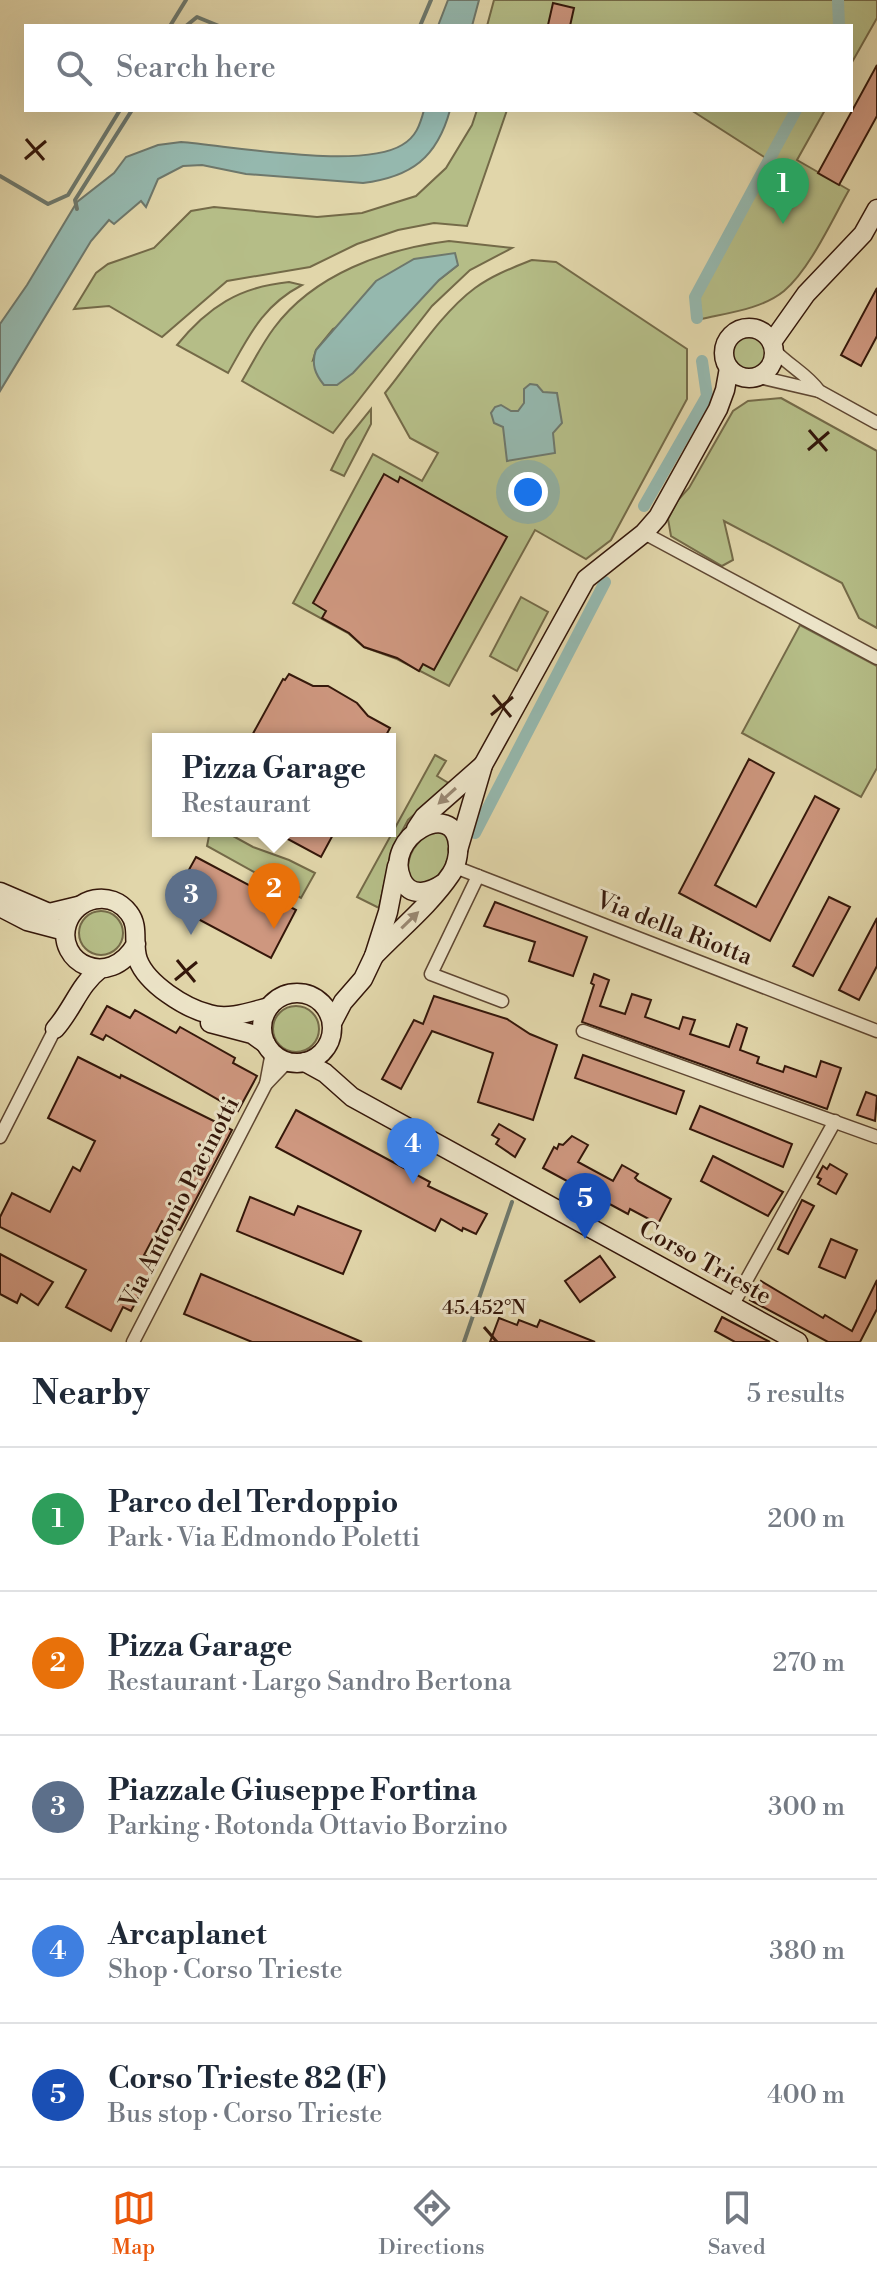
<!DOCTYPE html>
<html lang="en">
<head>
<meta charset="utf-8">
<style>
  :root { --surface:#fff; --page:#f2f2f3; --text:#1f2937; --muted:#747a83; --line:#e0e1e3; --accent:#ea580c }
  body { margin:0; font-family:"Libre Bodoni",serif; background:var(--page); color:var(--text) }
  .you { position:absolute; left:528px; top:492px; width:28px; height:28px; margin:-20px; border:6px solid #fff; border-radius:50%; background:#1a73e8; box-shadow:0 0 0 12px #1a73e833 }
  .badge { display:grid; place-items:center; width:52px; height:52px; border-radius:50%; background:var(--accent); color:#fff; font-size:26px; font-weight:700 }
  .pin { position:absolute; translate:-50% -66px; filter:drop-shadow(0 2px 4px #0008) }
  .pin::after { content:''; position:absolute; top:42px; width:28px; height:24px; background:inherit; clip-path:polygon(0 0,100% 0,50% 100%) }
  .popup { position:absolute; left:152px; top:733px; width:244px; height:104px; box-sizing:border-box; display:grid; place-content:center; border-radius:0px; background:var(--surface); filter:drop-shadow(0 2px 6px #0005); font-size:26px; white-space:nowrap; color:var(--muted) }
  .popup b { font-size:30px; color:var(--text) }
  .popup::after { content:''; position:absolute; left:50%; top:100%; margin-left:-16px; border:16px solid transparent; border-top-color:var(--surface) }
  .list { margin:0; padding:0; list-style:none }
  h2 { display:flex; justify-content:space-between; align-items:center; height:104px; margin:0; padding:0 32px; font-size:34px }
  h2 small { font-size:26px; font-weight:400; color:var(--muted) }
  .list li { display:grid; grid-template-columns:52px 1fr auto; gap:24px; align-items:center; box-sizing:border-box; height:144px; padding:0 32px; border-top:2px solid var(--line) }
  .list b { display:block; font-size:30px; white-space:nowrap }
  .list p { margin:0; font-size:26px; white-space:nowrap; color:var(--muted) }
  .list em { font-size:26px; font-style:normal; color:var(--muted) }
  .icon { flex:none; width:44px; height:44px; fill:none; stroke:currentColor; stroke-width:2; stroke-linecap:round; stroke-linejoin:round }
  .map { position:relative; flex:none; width:877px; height:1342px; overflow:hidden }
  .search { position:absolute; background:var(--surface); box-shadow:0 8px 32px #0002; left:24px; right:24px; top:24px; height:88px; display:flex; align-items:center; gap:20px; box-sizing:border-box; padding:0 28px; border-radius:0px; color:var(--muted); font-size:30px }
  .sheet { height:824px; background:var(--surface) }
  nav { display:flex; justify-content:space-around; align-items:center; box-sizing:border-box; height:112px; border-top:2px solid var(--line); background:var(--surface); font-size:22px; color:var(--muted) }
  nav a { display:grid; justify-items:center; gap:4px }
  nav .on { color:var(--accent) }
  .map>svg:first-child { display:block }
</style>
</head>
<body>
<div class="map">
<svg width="877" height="1342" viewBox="0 0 877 1342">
  <rect width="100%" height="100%" fill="#e1d6aa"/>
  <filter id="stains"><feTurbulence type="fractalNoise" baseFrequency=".0025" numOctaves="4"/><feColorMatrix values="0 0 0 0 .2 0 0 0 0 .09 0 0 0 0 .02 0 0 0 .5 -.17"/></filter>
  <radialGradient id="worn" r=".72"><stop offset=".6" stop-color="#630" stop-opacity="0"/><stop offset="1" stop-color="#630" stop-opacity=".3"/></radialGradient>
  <g fill="#b5bd87" stroke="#746a48" stroke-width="2" fill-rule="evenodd">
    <path d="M494 0H877V18L851 64V26H487Z"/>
    <path d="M477 110H507L467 226 434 223 398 230 357 244 310 267 227 281 162 337 109 306 74 309 96 273 108 264 154 248 191 211 214 207 317 217 362 213 416 196 446 168 472 125Z"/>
    <path d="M691 110H825L797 160 849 190C832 220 810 269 784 291 762 309 727 313 701 319L699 288 772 162Z"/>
    <path d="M449 241 512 248 470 270 432 306 333 433 242 381C252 364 262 344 274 328 314 274 385 249 449 241ZM458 265 439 280 313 360 316 350 333 329Z"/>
    <path d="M532 260 556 262 687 349V399L611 540 586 559 535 530 449 686 397 659 364 647 348 633 293 603 373 454 422 481 438 453 410 438 385 393C412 360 441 313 475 288 493 275 512 268 532 260Z"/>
    <path d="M289 282 302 285C262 306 249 336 228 373L177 345C208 307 239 287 289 282Z"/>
    <circle cx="748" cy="353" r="20"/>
    <path d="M781 398 877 451V628L859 618 842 583 724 521 732 555 733 560 722 566 671 536 668 519 678 500 689 488 733 411 748 401Z"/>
    <path d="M371 409V424L344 476 331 470 346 440Z"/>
    <path d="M521 597 548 612 517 671 490 656Z"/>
    <path d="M800 625 877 666V768L861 797 742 733Z"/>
    <path d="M435 755 446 761 437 776 450 784 408 820 391 852 379 908 357 897Z"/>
    <path d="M435 828 453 839C449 860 445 871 428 885L415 884 408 877C406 852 416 843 435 828Z"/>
    <path d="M210 831H224L253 847 289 860 315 873 301 898 207 846Z"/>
    <circle cx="101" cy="933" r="22"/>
    <circle cx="296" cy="1029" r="23"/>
  </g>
  <g fill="#95b8ae" stroke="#6e786c" stroke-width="2">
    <path d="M448 0H479L472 26H438Z"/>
    <path d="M424 110H450C437 158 411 177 363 183L246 174 202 165 183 166 158 179 146 207 141 201 114 224 109 220 91 241 0 391V324L27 285 77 202 114 173 126 157 158 145 181 142C232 146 361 170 402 145 416 137 420 125 424 110Z"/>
    <path d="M455 253 458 265 439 280 353 373 337 385H324C315 374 311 364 316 350L376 281 414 259Z"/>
    <path d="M530 384 537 385 543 392 557 393 562 423 553 433 555 453 507 461 503 427 494 423 491 413 495 407 501 405 511 411H518L524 403V389Z"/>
  </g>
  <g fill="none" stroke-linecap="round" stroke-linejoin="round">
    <g stroke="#6e786c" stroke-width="4">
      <path d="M170 26 186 0"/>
      <path d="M186 26 197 17 219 26"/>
      <path d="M420 26 431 0"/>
      <path d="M0 176 48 204 68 195 120 110"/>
      <path d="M77 209 75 200 132 110"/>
      <path d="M464 1342 512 1202"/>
    </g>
    <g stroke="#95b8ae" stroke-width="12">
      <path d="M838 0 839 26"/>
      <path d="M697 318 695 297 796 110"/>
      <path d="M644 506 707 396 702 361"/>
      <path d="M475 833 605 582"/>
    </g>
  </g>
  <g fill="#ce977f" stroke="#34170a" stroke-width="2">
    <path d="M553 3 574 8 570 26 548 25Z"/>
    <path d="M877 65V116L839 185 818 173Z"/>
    <path d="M877 288V336L861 366 841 355Z"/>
    <path d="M384 474 398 482 400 477 507 537 434 670 423 664 419 671 397 658 364 647 349 633 322 618 326 611 313 603Z"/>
    <path d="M289 674 313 686H328L357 703 368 716 390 728 384 739H250L283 679 285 680Z"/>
    <path d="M749 759 774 773 715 885 756 907 815 796 839 809 770 941 679 893Z"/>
    <path d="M273 831H335L321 857Z"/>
    <path d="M196 857 296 910 271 958 170 904Z"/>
    <path d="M829 897 850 907 813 976 793 966Z"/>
    <path d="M495 902 587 937 573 976 529 961 535 942 484 926Z"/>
    <path d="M877 918V966L859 1000 839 990Z"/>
    <path d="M594 974 609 980 600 1006 625 1014 632 994 651 1000 645 1017 679 1029 683 1017 695 1020 690 1034 729 1047 737 1024 747 1028 740 1050 759 1057 757 1063 783 1072 785 1066 816 1077 821 1061 841 1068 827 1109 582 1022 594 985 591 983Z"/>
    <path d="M434 996 507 1019 530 1034 557 1045 533 1120 478 1102 493 1053 432 1031 401 1089 382 1079 414 1020 423 1024Z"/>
    <path d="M107 1006 130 1018 135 1010 176 1033 180 1027 235 1058 233 1063 257 1076 238 1111 106 1035 103 1040 91 1034Z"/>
    <path d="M583 1055 684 1091 676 1114 575 1078Z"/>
    <path d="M78 1057 120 1078 121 1075 232 1130 180 1230 162 1221 144 1255 157 1262 131 1311 123 1307 111 1331 66 1307 86 1270 0 1227V1217L12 1193 50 1212 73 1167 80 1171 95 1141 48 1118Z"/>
    <path d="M866 1092 877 1096 875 1121 857 1115Z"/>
    <path d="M700 1106 792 1144 783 1167 690 1129Z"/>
    <path d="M296 1110 430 1182 428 1186 487 1214 476 1234 463 1228 462 1231 441 1219 435 1231 276 1147Z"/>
    <path d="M499 1124 525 1139 515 1157 496 1144 499 1139 492 1135Z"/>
    <path d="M572 1136 588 1145 578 1162 613 1181 622 1165 638 1174 635 1178 638 1181 671 1199 658 1224 630 1209 628 1214 543 1168 554 1147 557 1149 559 1144 563 1145Z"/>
    <path d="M713 1156 783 1192 768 1216 701 1181Z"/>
    <path d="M830 1164 847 1174 836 1194 818 1184 821 1179 817 1177 823 1166 827 1169Z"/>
    <path d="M250 1197 294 1215 298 1206 361 1231 343 1274 237 1231Z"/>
    <path d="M802 1200 814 1206 788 1254 778 1249Z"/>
    <path d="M831 1239 857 1250 845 1278 819 1267Z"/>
    <path d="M0 1254 53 1282 38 1305 21 1294 17 1303 0 1294Z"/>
    <path d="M600 1256 615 1277 580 1302 565 1281Z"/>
    <path d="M201 1274 362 1342H252L184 1314Z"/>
    <path d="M877 1280V1309L860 1342H828L750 1300 761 1281 823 1318 825 1315 852 1331Z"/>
    <path d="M722 1317 770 1342H735L715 1331Z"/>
    <path d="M499 1318 517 1325 519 1320 537 1327 540 1320 595 1342H490Z"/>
  </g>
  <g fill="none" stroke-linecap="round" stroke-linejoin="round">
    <g stroke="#5f4732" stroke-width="15">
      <g id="street">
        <path d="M774 350C788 365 808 375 819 391L877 423"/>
        <path d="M759 377 819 391"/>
        <path d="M644 533 877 658"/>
        <path d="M455 867 877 1031"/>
        <path d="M478 876 431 974 502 1001"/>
        <path d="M583 1031 877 1137"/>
        <path d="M266 1084 272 1052"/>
        <path d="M0 1137 55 1029"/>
        <path d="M732 1306 835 1121"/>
        <path d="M133 1342 266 1084 288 1061"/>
      </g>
    </g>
    <g stroke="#34170a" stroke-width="21">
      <g id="secondary">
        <circle cx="749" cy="353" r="25"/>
        <path d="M772 342 806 294 863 234 877 209"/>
        <path d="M416 829 424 817 483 765"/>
        <path d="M458 850 483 765 586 579 644 533 658 517 718 409 725 390 729 368"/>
        <path d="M0 892 49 913 78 906"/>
        <path d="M0 907 27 921 65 931"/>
        <path d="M136 944C109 991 55 962 67 924 76 897 111 889 129 913 140 927 132 944 138 960 147 984 185 1008 209 1014 228 1020 250 1012 269 1007"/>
        <path d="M374 956C400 929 430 905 451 874 456 867 459 854 458 845 455 798 382 836 402 880 411 899 431 892 444 883"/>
        <circle cx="297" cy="1028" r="35"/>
        <path d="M210 1023 252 1034 266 1044"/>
        <path d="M332 1023 343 1002 363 979 374 956 388 912 397 866"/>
        <path d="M55 1029C73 1009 79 985 100 969"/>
        <path d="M305 1062 325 1073 352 1097 798 1342"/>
      </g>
    </g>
    <use href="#street" stroke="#ece4c8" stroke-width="12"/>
    <use href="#secondary" stroke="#ece4c8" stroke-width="18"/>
  </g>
  <defs><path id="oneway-solid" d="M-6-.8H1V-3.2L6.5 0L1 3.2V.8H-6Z" transform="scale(2)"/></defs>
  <g fill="#998872">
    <use href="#oneway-solid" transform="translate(447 796) rotate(138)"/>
    <use href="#oneway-solid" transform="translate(410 920) rotate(-44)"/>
  </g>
  <path fill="none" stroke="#34170a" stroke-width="3" d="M26 139 44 160M25 159 46 141M809 430 827 451M808 450 829 432M493 695 511 717M491 715 513 697M177 960 195 982M175 980 197 962M484 1327 497 1342"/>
  <g text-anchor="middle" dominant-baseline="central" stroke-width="6" stroke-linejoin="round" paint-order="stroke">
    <g font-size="24" fill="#34170a" stroke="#ece4c8">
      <text transform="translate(674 929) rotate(21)">Via della Riotta</text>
      <text transform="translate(180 1203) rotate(-63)">Via Antonio Pacinotti</text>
      <text transform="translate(705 1263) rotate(29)">Corso Trieste</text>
    </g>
  </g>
  <g font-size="20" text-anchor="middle" fill="#34170a" stroke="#ece4c8" stroke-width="6" stroke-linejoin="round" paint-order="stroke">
    <text x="484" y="1314">45.452°N</text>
  </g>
  <rect width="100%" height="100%" filter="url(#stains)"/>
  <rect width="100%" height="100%" fill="url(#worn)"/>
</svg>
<div class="you"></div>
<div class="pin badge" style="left:783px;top:224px;background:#2e9e5b">1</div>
<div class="pin badge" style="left:274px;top:929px;background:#e8710a">2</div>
<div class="popup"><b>Pizza Garage</b>Restaurant</div>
<div class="pin badge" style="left:191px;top:935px;background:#5c6f8a">3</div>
<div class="pin badge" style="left:413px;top:1184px;background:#3f7fe0">4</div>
<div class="pin badge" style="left:585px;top:1239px;background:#1a4fb4">5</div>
<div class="search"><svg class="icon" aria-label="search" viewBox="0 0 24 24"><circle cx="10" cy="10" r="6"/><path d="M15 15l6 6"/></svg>Search here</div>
</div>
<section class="sheet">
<h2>Nearby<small>5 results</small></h2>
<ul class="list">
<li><span class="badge" style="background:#2e9e5b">1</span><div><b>Parco del Terdoppio</b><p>Park · Via Edmondo Poletti</p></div><em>200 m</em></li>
<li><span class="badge" style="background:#e8710a">2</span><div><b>Pizza Garage</b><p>Restaurant · Largo Sandro Bertona</p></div><em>270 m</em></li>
<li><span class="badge" style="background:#5c6f8a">3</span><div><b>Piazzale Giuseppe Fortina</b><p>Parking · Rotonda Ottavio Borzino</p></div><em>300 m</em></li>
<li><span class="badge" style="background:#3f7fe0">4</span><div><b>Arcaplanet</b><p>Shop · Corso Trieste</p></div><em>380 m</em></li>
<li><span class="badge" style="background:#1a4fb4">5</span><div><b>Corso Trieste 82 (F)</b><p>Bus stop · Corso Trieste</p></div><em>400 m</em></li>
</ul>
</section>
<nav>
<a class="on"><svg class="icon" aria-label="map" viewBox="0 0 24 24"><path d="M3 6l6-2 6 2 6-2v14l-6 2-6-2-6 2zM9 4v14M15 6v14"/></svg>Map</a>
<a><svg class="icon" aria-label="directions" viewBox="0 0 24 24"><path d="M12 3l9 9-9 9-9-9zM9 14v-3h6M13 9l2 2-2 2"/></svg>Directions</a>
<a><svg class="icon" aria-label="saved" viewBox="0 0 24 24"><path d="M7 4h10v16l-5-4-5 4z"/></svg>Saved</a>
</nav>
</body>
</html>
